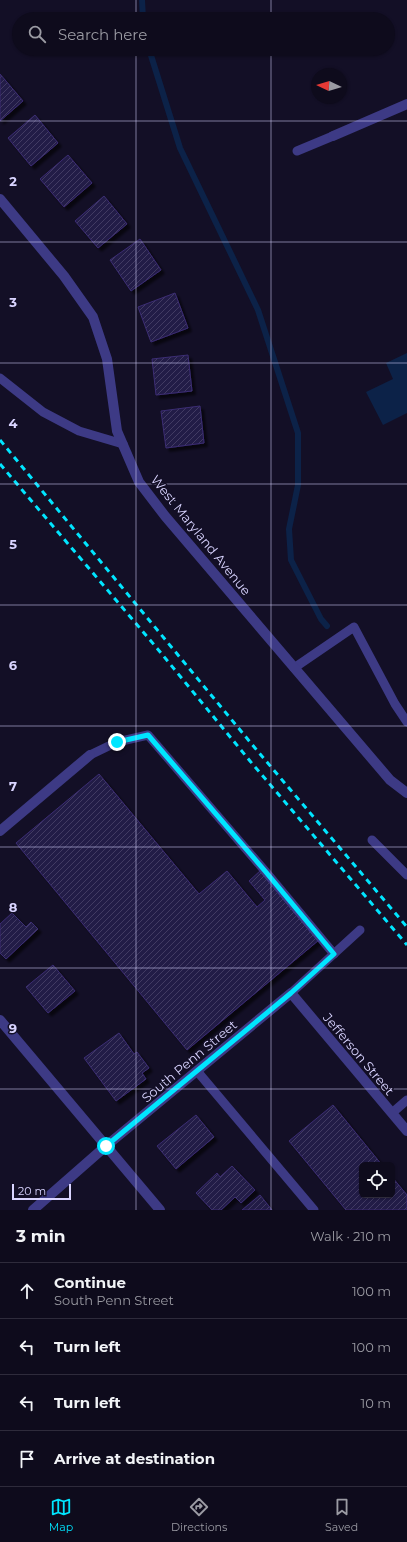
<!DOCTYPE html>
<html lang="en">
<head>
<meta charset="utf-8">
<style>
  :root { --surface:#0e0b1c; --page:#171425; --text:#f1f3f6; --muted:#9b9ba3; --line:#2e2b3b; --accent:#00e5ff }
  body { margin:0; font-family:Montserrat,sans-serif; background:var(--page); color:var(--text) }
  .controls { position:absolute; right:12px; bottom:12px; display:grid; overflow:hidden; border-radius:6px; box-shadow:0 1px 3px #0004 }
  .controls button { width:36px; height:36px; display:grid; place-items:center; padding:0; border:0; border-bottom:1px solid var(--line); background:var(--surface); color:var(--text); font:20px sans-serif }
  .compass { position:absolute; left:311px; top:68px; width:36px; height:36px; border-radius:50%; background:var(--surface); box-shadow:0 1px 3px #0004; rotate:274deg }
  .scale { position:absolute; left:12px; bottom:10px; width:59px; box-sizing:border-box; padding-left:4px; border:2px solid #d9d4ff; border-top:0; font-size:11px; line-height:14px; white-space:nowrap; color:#d9d4ff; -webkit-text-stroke:3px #130f26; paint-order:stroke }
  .stop { position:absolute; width:12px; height:12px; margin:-9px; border:3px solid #00e5ff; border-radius:50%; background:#fff }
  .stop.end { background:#00e5ff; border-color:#fff; box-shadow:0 1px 4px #0008 }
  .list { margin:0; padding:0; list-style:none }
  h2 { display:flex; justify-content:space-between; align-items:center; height:52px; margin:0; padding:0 16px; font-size:17px }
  h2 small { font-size:13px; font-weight:400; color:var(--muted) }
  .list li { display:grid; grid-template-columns:26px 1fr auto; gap:12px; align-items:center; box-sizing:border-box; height:56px; padding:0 16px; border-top:1px solid var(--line) }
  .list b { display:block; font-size:15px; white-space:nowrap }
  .list p { margin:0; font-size:13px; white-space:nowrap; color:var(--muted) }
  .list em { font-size:13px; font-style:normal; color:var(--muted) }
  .icon { flex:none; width:22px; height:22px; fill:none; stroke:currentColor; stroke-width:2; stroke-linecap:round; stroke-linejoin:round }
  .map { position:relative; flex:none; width:407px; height:1210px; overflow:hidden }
  .search { position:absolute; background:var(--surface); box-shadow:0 1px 3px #0004; left:12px; right:12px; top:12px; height:44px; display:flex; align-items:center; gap:10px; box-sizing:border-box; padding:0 14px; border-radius:22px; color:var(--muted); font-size:15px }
  .sheet { height:276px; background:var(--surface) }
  nav { display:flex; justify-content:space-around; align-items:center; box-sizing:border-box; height:56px; border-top:1px solid var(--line); background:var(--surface); font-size:11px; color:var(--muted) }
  nav a { display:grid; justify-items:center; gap:2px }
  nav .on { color:var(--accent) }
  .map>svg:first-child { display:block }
</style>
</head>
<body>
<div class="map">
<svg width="407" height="1210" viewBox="0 0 407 1210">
  <defs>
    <pattern id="building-hatch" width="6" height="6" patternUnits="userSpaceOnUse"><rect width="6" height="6" fill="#241b47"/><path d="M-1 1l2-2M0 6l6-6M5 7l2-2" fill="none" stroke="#433b63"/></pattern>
    <filter id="shadow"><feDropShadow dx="3.5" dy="3.5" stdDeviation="1" flood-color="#0009"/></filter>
  </defs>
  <rect width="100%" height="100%" fill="#130f26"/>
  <path fill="#0c2248" d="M407 353V413L383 425 366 392 393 379 386 363Z"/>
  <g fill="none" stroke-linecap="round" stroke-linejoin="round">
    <g stroke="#0c2248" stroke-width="6">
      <path d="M142 0 143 19"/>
      <path d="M149 49 180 148 258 310 298 433V485L289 529 291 560 321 619 327 626"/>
    </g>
  </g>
  <g fill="url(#building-hatch)" stroke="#3b2d73" filter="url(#shadow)">
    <path d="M0 74 23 101 0 121Z"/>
    <path d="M35 115 58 143 31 166 8 138Z"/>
    <path d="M68 155 92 183 64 207 40 179Z"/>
    <path d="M104 196 127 224 98 248 75 221Z"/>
    <path d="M140 239 161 270 131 291 110 260Z"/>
    <path d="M175 293 188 328 151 342 138 307Z"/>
    <path d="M188 355 192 391 156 395 152 359Z"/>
    <path d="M200 406 204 443 166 448 161 411Z"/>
    <path d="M99 774 199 894 227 871 257 907 265 900 249 881 261 870 319 940 187 1050 16 843Z"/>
    <path d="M12 913 26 927 31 922 38 929 6 959 0 953V924Z"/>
    <path d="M53 965 75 991 48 1013 26 987Z"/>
    <path d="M119 1033 134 1054 137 1052 149 1068 142 1073 146 1079 116 1101 84 1058Z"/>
    <path d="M333 1105 382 1165H362V1195H392V1177L407 1195V1210H346L289 1141Z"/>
    <path d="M196 1115 214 1137 176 1169 157 1146Z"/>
    <path d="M232 1166 255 1190 241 1203 235 1197 221 1210H212L196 1193 217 1173 220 1177Z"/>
    <path d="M260 1195 272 1210H242Z"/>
  </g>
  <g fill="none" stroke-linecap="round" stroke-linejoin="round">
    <g stroke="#3d3a85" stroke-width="9">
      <path d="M297 151 333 136"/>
      <path d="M0 378 43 412 79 431 123 444"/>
      <path d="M294 668 354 627 395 704 407 722"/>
      <path d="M90 755 117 742 148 735 265 871 334 954"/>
      <path d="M372 840 407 875"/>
      <path d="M291 993 360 930"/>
      <path d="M197 1071 314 1210"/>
      <path d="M392 1113 407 1100"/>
    </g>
    <g stroke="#3d3a85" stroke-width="10">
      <path d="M333 136 407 104"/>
      <path d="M0 199 64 276 93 317 107 359 117 431 139 482 165 516 390 780 407 793"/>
      <path d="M0 831 90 755"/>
      <path d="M0 1020 160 1210"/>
      <path d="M33 1210 106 1146 291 993 407 1131"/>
    </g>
    <g stroke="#00e5ff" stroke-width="3" stroke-dasharray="6 5" stroke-linecap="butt">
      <path d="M0 440 255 748 407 927"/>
      <path d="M0 464 156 647 250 761 407 945"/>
    </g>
  </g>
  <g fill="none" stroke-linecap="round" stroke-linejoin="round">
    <path stroke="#00e5ff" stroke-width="5" d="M106 1146 291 993 334 954 265 871 148 735 117 742"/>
  </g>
  <path fill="none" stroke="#d9d4ff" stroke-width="1" stroke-opacity="0.55" d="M136 0V19M271 0V19M136 49V1210M271 49V1210M0 121H407M0 242H407M0 363H407M0 484H407M0 605H407M0 726H407M0 847H407M0 968H407M0 1089H407"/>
  <g text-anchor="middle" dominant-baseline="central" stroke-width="3" stroke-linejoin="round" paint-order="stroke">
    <g font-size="13" fill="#d9d4ff" stroke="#130f26">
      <text transform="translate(201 535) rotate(51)">West Maryland Avenue</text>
      <text transform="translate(359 1054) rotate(50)">Jefferson Street</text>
      <text transform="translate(189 1061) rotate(-40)">South Penn Street</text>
    </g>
  </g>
  <g font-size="13" text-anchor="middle" font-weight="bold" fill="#d9d4ff" stroke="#130f26" stroke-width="3" stroke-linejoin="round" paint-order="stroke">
    <text x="13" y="186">2</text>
    <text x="13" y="307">3</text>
    <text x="13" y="428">4</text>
    <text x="13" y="549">5</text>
    <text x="13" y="670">6</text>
    <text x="13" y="791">7</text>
    <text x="13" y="912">8</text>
    <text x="13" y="1033">9</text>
  </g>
</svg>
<div class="controls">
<button><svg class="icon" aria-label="locate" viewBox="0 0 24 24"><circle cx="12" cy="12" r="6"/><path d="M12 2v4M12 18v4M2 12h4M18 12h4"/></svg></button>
</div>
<svg class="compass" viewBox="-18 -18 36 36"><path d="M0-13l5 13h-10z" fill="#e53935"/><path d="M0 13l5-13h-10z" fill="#9b9ba3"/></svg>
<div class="scale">20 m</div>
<div class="stop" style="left:106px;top:1146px"></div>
<div class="stop end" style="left:117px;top:742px"></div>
<div class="search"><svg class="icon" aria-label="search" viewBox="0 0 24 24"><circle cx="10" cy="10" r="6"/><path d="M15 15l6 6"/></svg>Search here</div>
</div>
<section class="sheet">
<h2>3 min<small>Walk · 210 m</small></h2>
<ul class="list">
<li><svg class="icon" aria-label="ahead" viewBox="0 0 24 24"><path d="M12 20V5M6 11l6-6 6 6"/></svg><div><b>Continue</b><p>South Penn Street</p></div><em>100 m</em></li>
<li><svg class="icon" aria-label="left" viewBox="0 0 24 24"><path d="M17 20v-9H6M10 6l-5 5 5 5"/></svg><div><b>Turn left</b></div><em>100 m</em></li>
<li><svg class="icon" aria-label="left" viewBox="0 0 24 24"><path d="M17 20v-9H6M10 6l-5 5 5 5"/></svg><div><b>Turn left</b></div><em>10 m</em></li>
<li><svg class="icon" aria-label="arrive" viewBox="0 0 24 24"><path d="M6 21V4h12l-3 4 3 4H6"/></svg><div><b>Arrive at destination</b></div></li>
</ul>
</section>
<nav>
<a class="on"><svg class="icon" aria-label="map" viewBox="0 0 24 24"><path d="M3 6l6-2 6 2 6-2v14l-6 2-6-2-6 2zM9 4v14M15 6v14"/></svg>Map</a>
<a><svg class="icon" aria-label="directions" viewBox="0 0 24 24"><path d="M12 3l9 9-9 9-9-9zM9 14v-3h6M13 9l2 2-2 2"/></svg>Directions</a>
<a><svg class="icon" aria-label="saved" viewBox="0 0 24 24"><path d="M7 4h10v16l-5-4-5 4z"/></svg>Saved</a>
</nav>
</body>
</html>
